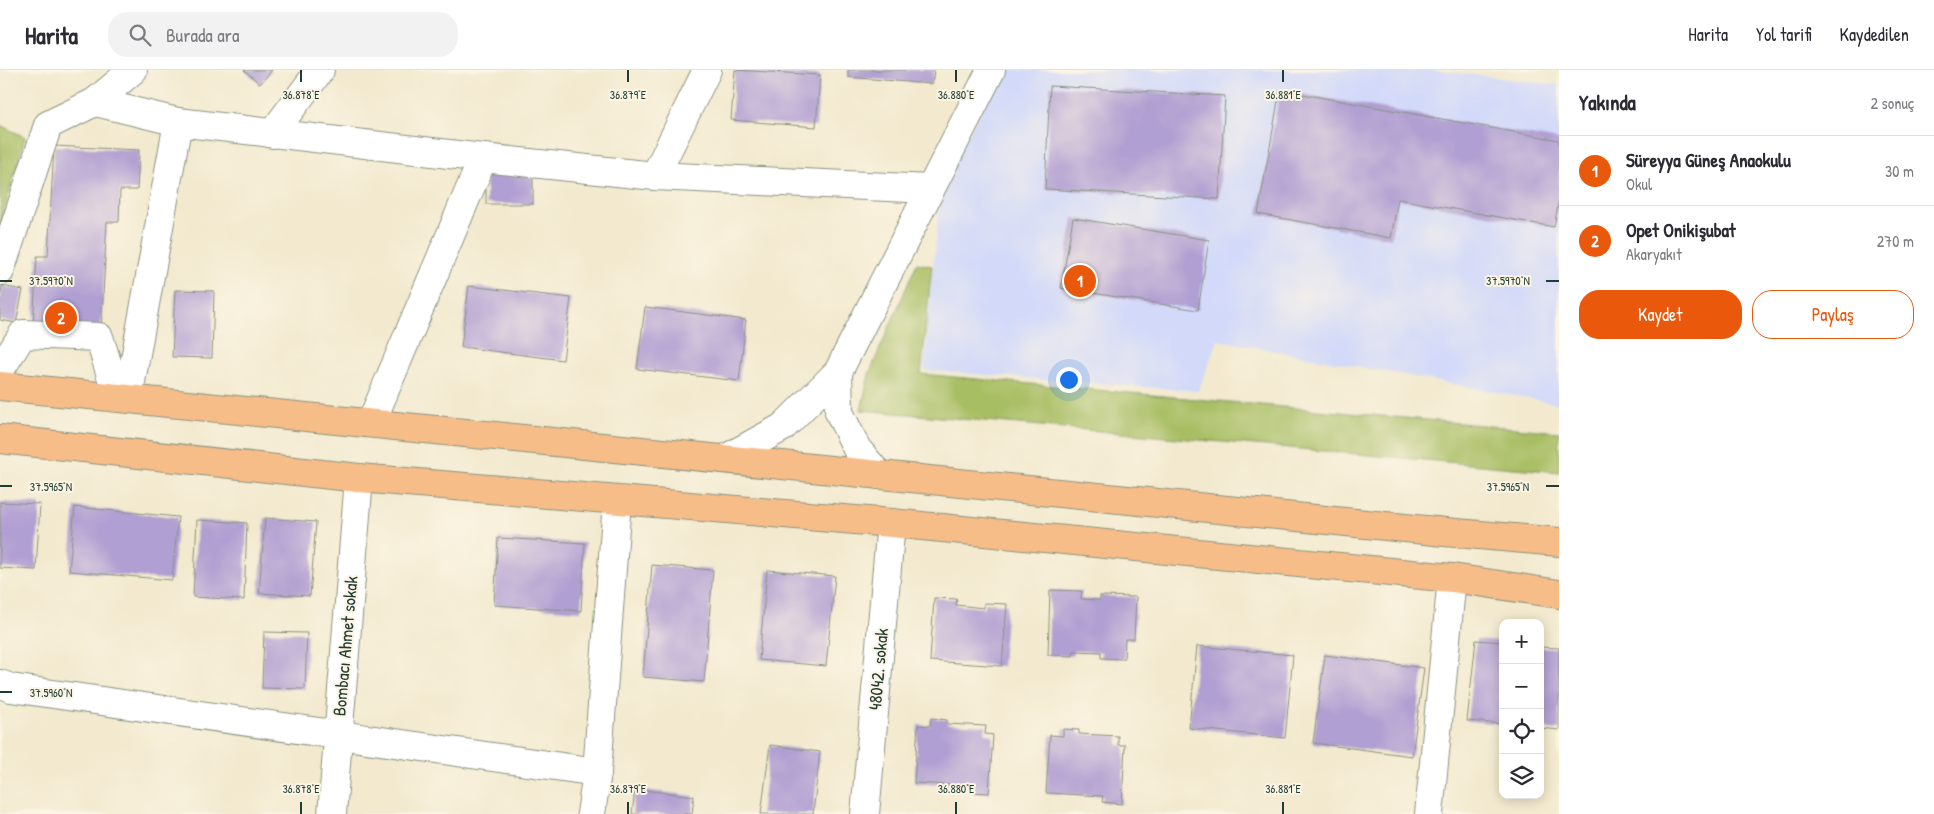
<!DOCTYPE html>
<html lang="tr">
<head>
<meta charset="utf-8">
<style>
  :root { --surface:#fff; --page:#f2f2f3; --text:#2b2b33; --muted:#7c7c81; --line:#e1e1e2; --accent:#ea580c }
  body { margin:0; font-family:"Patrick Hand",sans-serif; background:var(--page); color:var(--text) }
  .controls { position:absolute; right:15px; bottom:15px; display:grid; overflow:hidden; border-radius:10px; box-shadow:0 2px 12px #0003 }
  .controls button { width:45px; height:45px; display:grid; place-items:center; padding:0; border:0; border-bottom:1px solid var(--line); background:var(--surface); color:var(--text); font:25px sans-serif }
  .you { position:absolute; left:1068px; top:309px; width:18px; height:18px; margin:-12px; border:4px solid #fff; border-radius:50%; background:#1a73e8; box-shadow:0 0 0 8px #1a73e833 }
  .badge { display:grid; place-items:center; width:32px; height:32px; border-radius:50%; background:var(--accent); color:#fff; font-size:16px; font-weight:700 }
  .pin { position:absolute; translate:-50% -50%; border:2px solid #fff; box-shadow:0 1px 5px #0006 }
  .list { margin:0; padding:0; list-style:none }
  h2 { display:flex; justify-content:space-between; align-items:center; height:65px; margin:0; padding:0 20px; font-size:21px }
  h2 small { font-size:16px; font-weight:400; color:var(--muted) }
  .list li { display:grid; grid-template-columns:32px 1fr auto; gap:15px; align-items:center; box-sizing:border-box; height:70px; padding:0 20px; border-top:1px solid var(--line) }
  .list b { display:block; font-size:19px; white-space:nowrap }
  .list p { margin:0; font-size:16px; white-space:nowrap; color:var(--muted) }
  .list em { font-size:16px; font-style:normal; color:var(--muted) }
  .actions { display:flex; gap:10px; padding:15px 20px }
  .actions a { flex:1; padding:11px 0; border:1px solid var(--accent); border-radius:20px; text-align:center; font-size:18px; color:var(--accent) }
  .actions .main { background:var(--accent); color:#fff }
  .icon { flex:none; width:28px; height:28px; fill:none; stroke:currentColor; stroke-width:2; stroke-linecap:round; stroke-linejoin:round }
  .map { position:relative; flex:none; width:1559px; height:744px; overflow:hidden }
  header { display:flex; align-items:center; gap:30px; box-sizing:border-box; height:70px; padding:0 25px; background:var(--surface); border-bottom:1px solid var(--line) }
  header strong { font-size:24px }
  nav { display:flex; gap:28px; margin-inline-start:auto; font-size:18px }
  .search { width:350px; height:45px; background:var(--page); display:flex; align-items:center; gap:12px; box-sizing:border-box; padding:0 18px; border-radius:20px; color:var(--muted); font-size:19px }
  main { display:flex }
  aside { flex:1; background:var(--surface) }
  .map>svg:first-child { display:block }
</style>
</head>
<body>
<header>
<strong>Harita</strong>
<div class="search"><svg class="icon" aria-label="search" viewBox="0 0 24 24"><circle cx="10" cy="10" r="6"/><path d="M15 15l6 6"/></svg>Burada ara</div>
<nav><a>Harita</a><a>Yol tarifi</a><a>Kaydedilen</a></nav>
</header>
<main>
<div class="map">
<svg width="1559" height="744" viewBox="0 0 1559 744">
  <rect width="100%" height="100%" fill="#fcf5e5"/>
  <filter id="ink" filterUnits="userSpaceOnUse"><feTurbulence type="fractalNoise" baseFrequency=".02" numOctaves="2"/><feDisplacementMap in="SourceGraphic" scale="10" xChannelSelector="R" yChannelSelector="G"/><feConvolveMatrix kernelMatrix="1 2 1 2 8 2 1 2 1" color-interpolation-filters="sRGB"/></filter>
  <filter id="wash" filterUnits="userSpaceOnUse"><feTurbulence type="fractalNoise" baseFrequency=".0096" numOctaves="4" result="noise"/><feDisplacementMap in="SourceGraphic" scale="20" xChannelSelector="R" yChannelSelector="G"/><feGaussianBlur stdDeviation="1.12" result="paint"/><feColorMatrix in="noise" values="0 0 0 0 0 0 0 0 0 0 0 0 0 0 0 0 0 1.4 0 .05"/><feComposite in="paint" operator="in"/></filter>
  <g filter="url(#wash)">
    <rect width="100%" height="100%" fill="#f2e9ce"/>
    <path fill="#d2d9f9" d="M1002 0H1434L1559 15V334L1218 270 1198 321 923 300 941 116Z"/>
    <g fill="#a8be63" stroke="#647e4c">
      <path d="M0 55 25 67 0 155Z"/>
      <path d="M917 193 932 196 921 304 1559 362V402L861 340 869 304Z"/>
    </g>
    <g id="blocks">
      <g fill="#b09fd2">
        <path d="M244 0H272L260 14Z"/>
        <path d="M735 0 820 5 816 57 731 50Z"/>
        <path d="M848 0H934L932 14 848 7Z"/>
        <path d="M1050 16 1225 26 1219 129 1045 119Z"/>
        <path d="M1280 20 1559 70V130L1554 157 1398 129 1391 168 1258 144Z"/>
        <path d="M54 76 139 80 137 120H120L119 152H107L101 261 33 258 37 186H48Z"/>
        <rect x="486" y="104" width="47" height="30"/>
        <path d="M1073 148 1209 170 1198 240 1061 218Z"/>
        <path d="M2 216 23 220 16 253 0 250V228Z"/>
        <path d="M469 216 571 228 563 290 461 277Z"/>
        <path d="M175 220 214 221 212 288 172 287Z"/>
        <path d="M645 237 746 250 739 311 637 299Z"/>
        <path d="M0 432 40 434 36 500 0 498Z"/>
        <path d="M75 437 178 447 172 510 69 501Z"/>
        <path d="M265 448 316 452 310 526 259 523Z"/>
        <path d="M197 450 247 453 244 530 193 527Z"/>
        <path d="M498 468 585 473 581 541 494 535Z"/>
        <path d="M652 495 713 500 704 612 643 607Z"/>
        <path d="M767 500 835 506 826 596 759 590Z"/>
        <path d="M1050 520 1082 521 1081 529 1100 530V526L1136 527 1134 569H1125L1124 589 1101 588V582L1074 581 1073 586 1048 585Z"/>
        <path d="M934 528 957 529 956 535 984 538V533L1007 534 1002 596 930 591Z"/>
        <path d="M264 562 307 563 305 619 262 618Z"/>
        <path d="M1476 570 1503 572V654L1467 651Z"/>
        <path d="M1197 576 1293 585 1285 668 1189 658Z"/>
        <path d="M1540 577 1559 578V660L1540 658Z"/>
        <path d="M1325 585 1424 598 1412 686 1313 673Z"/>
        <path d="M931 648 947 650V654L986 656 985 664 993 665 989 723 970 722V716L914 713 918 655 930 656Z"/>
        <path d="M1063 659 1079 660V664L1118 666V675H1125L1122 734 1102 732 1103 726 1046 723 1050 665 1063 666Z"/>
        <path d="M770 675 820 682 813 744H761Z"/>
        <path d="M635 719 694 726 692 744H632Z"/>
      </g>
    </g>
  </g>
  <g filter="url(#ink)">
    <use href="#blocks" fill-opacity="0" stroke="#889381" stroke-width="1"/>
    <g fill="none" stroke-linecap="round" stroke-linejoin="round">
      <g stroke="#889381" stroke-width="30">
        <g id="minor">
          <path d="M95 32 178 52"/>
          <path d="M272 64 320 0"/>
          <path d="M655 106 707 0"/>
          <path d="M0 201 48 55 95 32 133 0"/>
          <path d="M0 300 23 264 99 267 118 328"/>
          <path d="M838 302 839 342 857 379 879 405"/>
          <path d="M128 328 178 52 483 88 655 106 930 119"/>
          <path d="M371 353 483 88"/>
          <path d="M725 389 783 357 838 302 991 0"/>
          <path d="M0 614 11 618 597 702"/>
          <path d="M332 744 359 408"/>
          <path d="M591 744 597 702 617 431"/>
          <path d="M865 744 891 453"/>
          <path d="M1429 744 1452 508"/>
        </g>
      </g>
      <g stroke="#889381" stroke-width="30">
        <g id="major">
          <path d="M0 316 1445 462 1559 472"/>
          <path d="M0 369 359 408 891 453 1452 508 1559 524"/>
        </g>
      </g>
      <use href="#minor" stroke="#fff" stroke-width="28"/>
      <use href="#major" stroke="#f7bd88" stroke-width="28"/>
    </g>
  </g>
  <path fill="none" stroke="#1f3d34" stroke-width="2" d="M301 0V12M628 0V12M956 0V12M1283 0V12M0 211H12M1546 211H1559M0 416H12M1546 416H1559M0 622H12M301 732V744M628 732V744M956 732V744M1283 732V744"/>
  <g text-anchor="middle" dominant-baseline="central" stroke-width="4" stroke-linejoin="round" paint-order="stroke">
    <g font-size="18" fill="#1f3d34" stroke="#fcf5e5">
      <text transform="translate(345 576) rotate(-85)">Bombacı Ahmet sokak</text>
      <text transform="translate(878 599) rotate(-85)">48042. sokak</text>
    </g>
  </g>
  <g font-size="12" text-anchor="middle" fill="#1f3d34" stroke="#fcf5e5" stroke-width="4" stroke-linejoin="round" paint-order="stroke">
    <text x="301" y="29">36.878°E</text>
    <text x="628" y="29">36.879°E</text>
    <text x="956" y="29">36.880°E</text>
    <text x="1283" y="29">36.881°E</text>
    <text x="51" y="215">37.5970°N</text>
    <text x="1508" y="215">37.5970°N</text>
    <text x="51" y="421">37.5965°N</text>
    <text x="1508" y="421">37.5965°N</text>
    <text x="51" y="627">37.5960°N</text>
    <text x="301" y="723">36.878°E</text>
    <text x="628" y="723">36.879°E</text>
    <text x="956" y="723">36.880°E</text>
    <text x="1283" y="723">36.881°E</text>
  </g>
</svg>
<div class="controls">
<button>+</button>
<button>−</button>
<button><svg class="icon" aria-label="locate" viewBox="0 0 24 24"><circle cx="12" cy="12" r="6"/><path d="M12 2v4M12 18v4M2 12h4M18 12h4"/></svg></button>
<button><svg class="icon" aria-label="layers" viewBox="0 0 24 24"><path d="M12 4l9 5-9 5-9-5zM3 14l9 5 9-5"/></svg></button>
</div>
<div class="you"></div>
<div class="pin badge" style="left:1080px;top:211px">1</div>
<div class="pin badge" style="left:61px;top:248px">2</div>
</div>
<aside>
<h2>Yakında<small>2 sonuç</small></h2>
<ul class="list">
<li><span class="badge">1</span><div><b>Süreyya Güneş Anaokulu</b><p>Okul</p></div><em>30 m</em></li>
<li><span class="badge">2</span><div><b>Opet Onikişubat</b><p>Akaryakıt</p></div><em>270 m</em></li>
</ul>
<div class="actions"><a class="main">Kaydet</a><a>Paylaş</a></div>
</aside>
</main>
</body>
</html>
